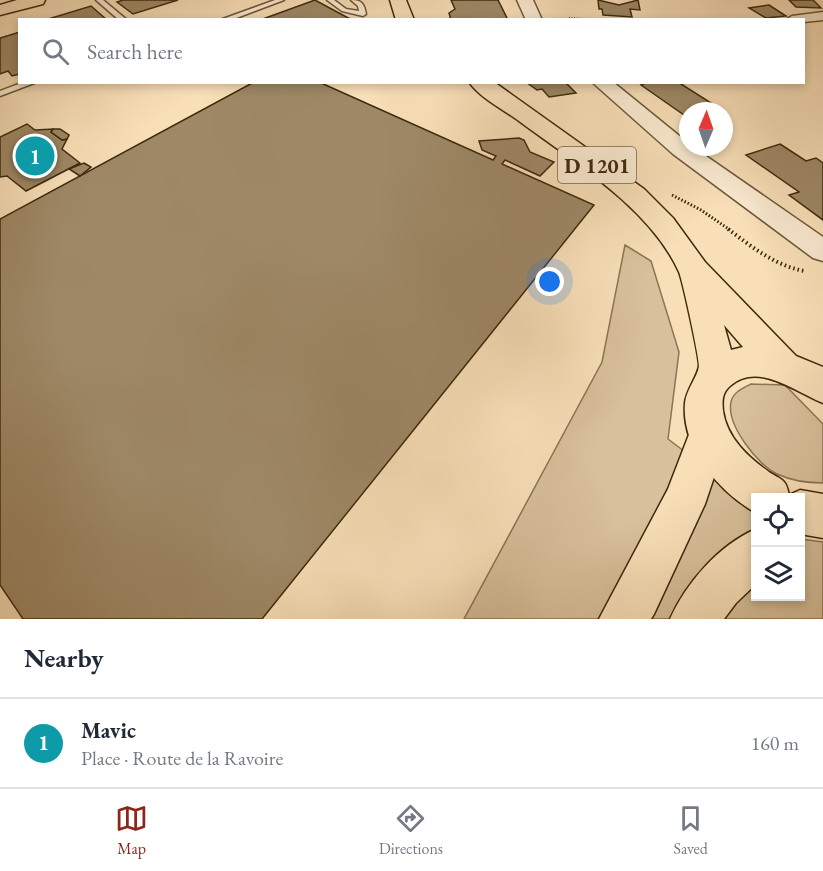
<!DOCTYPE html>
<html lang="en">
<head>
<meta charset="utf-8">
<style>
  :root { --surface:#fff; --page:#f6f6f7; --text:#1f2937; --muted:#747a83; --line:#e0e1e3; --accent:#8f2418 }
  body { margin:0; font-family:"EB Garamond",serif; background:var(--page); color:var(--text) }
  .controls { position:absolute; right:18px; bottom:18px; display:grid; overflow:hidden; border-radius:0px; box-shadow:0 3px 9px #0003 }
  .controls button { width:54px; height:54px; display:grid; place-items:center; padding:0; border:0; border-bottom:2px solid var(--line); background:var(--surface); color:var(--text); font:30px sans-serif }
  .compass { position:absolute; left:679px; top:102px; width:54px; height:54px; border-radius:50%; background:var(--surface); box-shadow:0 3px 9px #0003; rotate:2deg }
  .you { position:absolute; left:550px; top:282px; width:21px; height:21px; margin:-15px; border:4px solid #fff; border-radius:50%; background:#1a73e8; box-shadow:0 0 0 9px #1a73e833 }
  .badge { display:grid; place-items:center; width:39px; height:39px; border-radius:50%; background:var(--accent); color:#fff; font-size:20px; font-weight:700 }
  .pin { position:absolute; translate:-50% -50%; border:3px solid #fff; box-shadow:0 2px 6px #0006 }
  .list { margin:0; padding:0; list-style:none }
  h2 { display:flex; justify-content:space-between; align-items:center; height:78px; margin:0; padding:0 24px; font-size:26px }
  h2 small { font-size:20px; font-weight:400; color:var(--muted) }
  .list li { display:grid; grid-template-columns:39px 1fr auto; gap:18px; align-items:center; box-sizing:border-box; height:90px; padding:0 24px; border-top:2px solid var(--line) }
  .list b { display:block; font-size:22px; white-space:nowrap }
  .list p { margin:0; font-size:20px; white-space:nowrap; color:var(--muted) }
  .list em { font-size:20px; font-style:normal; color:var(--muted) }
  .icon { flex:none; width:33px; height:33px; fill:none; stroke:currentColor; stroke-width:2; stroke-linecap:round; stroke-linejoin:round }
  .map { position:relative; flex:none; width:823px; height:619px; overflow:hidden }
  .search { position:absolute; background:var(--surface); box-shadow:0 3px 9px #0003; left:18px; right:18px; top:18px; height:66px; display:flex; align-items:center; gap:15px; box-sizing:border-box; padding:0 21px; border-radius:0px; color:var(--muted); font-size:22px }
  .sheet { height:168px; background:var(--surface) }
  nav { display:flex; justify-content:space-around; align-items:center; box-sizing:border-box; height:84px; border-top:2px solid var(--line); background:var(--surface); font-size:16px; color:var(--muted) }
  nav a { display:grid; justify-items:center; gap:3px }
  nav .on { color:var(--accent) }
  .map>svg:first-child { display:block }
</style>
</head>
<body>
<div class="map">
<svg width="823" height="619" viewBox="0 0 823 619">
  <rect width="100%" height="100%" fill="#f8dfb8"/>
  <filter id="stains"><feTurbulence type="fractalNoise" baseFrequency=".00333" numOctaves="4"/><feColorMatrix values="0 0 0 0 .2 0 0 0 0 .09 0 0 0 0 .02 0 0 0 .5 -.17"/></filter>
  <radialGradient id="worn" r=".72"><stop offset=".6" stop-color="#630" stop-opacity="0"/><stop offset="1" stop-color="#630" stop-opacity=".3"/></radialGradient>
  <g fill="#d8c09b" stroke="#8a7554" stroke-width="1.5">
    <path d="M625 245 651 261 679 352 668 439 755 505 756 596H800L801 539 823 542V619H464L602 362Z"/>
    <path d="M751 384 785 385 823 424V483C807 483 792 481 777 474 758 465 726 425 731 402 733 392 743 388 751 384Z"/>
  </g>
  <g fill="#9e8866" stroke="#3d2a0d" stroke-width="1.5">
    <path d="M123 0H178L133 14 117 2Z"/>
    <path d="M315 0 352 20H260Z"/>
    <path d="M451 0H498L508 20H451L449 13 455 9Z"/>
    <path d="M598 0 619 5 638 0 640 10 630 9 632 17 603 15 602 9H599Z"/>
    <path d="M789 0H813L821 8 796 7Z"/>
    <path d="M769 5 786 16 766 18 749 8Z"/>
    <path d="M91 6 107 20H45Z"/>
    <path d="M20 32V74L12 76 8 71 0 74V38Z"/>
    <path d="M254 82H319L493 160 496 156 482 150 479 141 519 138 524 140 530 152 554 162 540 176 505 160 502 164 594 205 262 619H23L0 585V219Z"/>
    <path d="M526 82H565L576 93 549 97 542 89 537 90Z"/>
    <path d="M648 82H678L719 108 710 111H688V114L684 115 641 85Z"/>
    <path d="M27 124 35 130 53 129 51 132 62 140 67 139 62 149 80 163 26 191 7 176 0 177V137Z"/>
    <path d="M53 129H60L69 135 67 139 62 140 51 132Z"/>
    <path d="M780 144 806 161 816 158 823 163V220L789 195 799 192 746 155Z"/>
    <path d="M84 163 91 167 80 176 69 169Z"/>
  </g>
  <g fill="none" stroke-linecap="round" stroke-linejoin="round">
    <g stroke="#6c5738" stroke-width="3">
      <g id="service">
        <path d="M96 0H103L127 20H119Z"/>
        <path d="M275 0H284L231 20H220Z"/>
        <path d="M327 0H334L346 9 359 11 358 6 351 0C362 0 364 4 366 14L363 16 342 11Z"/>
        <path d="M24 82H37L0 96V91Z"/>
      </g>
    </g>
    <g stroke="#6c5738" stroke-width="3">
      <path id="minor" d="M823 12V20L804 22V20H786L792 16Z"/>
    </g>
    <g stroke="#6c5738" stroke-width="3">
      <g id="tertiary">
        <path d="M517 0H533L542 20H526Z"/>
        <path d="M592 82H613L688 143V147H693L823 237V261L813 258 673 154Z"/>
      </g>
    </g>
    <g stroke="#3d2a0d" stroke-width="3">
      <g id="primary">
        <path d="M17 0H45L43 4 0 15V5Z"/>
        <path d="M390 0H406L414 20H396Z"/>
        <path d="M469 82H494L644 189 673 218 705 262 796 356 823 367V403C795 392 758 361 730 386 722 393 722 401 723 411 727 438 748 457 769 472 773 475 781 478 784 482 787 485 788 491 789 495L800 490 823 494V538L800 534V497H756V513C719 492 681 448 685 403 686 390 698 376 699 366 699 356 683 282 679 272 651 209 573 161 519 121 504 110 480 98 469 82ZM724 325 743 347 731 350Z"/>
      </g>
    </g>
    <g stroke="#3d2a0d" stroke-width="3">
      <g id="trunk">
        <path d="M709 413 723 419 729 432 705 504 654 614 651 619H599L668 489 695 419Z"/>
        <path d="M756 529V584L736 603 724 619H670C686 583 719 545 756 529Z"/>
      </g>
    </g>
    <path stroke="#3d2a0d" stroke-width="2" stroke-dasharray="1 1.5" stroke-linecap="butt" d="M569 18 603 20"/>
    <path stroke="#3d2a0d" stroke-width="3" stroke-dasharray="1.5 2" stroke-linecap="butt" d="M672 195 701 210 730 230"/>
    <path stroke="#3d2a0d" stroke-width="4" stroke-dasharray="1.5 3" stroke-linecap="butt" d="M728 229C752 247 774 265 804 271"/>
    <use href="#service" fill="#faead1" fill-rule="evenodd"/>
    <use href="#minor" fill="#faead1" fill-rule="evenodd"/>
    <use href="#tertiary" fill="#faead1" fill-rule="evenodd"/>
    <use href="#primary" fill="#f8dfb8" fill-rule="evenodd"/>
    <use href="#trunk" fill="#f8dfb8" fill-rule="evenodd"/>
  </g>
  <g text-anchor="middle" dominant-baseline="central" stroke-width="5" stroke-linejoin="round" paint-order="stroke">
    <rect fill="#faead1" stroke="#766448" stroke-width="1.5" x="558" y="147" width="78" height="36" rx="4.5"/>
    <g font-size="21" font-weight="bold" fill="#3d2a0d">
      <text x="597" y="165">D 1201</text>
    </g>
  </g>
  <rect width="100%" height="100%" filter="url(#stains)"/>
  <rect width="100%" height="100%" fill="url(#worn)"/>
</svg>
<div class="controls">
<button><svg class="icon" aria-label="locate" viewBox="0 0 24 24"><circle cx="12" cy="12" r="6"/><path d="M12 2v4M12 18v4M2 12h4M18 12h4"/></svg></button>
<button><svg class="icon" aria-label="layers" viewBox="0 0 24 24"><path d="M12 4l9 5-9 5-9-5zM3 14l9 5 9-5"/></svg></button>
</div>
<svg class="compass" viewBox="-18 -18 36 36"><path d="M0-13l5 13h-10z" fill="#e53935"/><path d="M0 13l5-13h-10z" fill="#747a83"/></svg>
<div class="you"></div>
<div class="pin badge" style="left:35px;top:156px;background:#0f9aa8">1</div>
<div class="search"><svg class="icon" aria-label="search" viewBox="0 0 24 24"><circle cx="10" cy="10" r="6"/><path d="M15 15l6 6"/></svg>Search here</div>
</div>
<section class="sheet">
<h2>Nearby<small></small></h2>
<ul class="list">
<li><span class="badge" style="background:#0f9aa8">1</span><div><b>Mavic</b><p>Place · Route de la Ravoire</p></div><em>160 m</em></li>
</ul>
</section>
<nav>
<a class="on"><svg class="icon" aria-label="map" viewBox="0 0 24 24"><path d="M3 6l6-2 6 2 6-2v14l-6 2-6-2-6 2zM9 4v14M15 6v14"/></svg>Map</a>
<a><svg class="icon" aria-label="directions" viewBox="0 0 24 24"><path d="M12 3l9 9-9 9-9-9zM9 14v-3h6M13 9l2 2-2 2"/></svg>Directions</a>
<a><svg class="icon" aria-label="saved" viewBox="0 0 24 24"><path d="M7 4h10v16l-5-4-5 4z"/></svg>Saved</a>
</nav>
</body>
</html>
